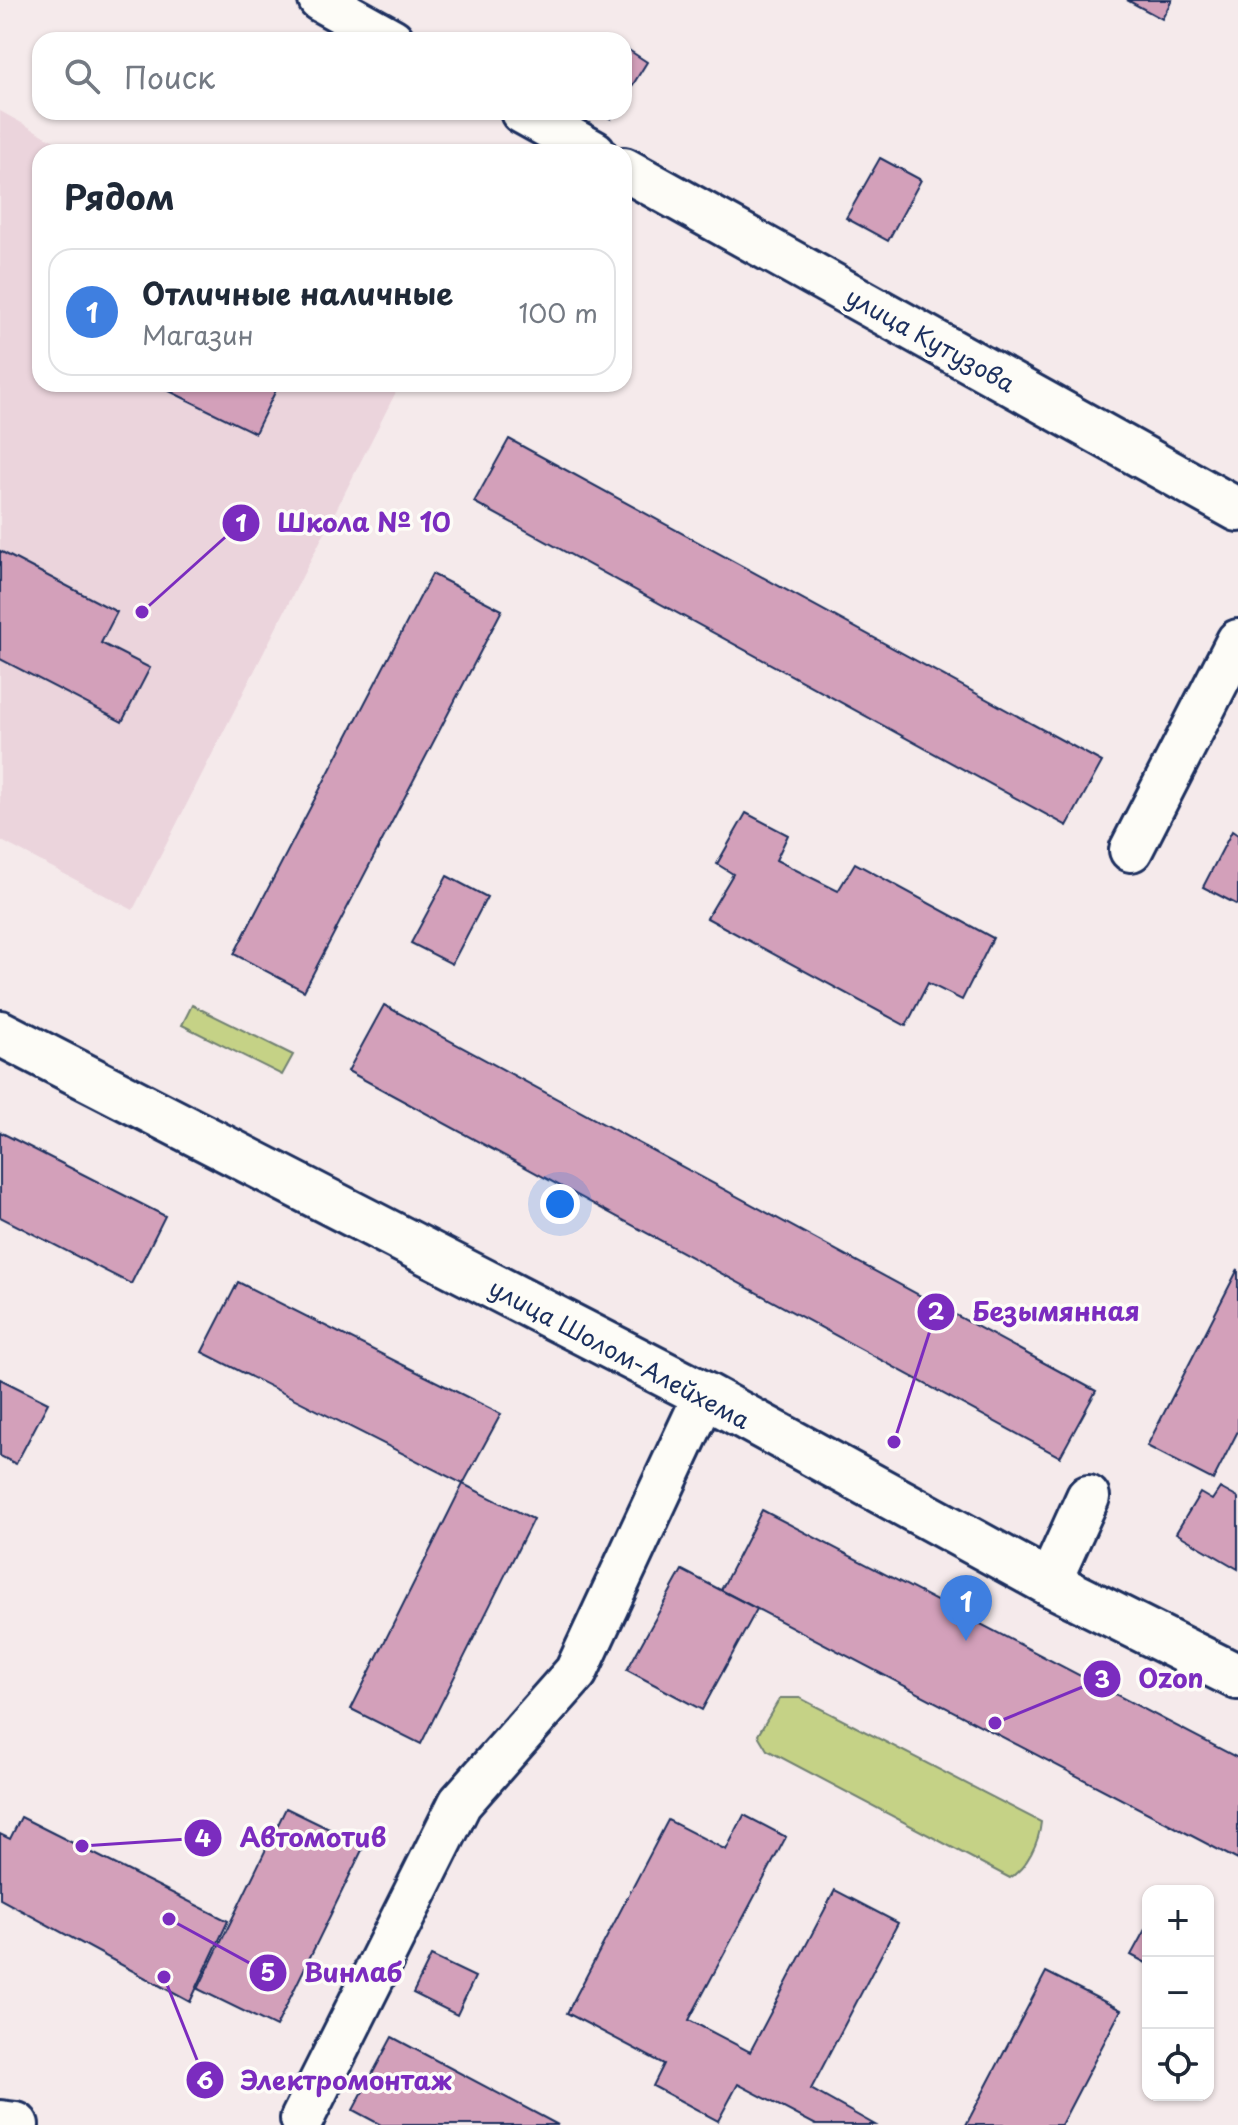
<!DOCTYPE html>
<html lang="ru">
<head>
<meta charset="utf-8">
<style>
  :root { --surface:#fff; --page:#f6f6f7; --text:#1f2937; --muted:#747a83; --line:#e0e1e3; --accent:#1a73e8 }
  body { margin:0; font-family:"Playpen Sans",sans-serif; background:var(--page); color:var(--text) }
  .controls { position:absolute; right:24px; bottom:24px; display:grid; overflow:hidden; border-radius:16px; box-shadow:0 2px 6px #0004 }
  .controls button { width:72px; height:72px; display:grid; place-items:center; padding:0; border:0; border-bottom:2px solid var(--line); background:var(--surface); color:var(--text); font:40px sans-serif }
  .you { position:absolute; left:560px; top:1204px; width:28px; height:28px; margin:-20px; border:6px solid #fff; border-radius:50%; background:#1a73e8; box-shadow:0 0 0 12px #1a73e833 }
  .badge { display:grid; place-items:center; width:52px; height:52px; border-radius:50%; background:var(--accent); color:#fff; font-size:26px; font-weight:700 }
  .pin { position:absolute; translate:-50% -66px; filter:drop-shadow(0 2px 4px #0008) }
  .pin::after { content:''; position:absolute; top:42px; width:28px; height:24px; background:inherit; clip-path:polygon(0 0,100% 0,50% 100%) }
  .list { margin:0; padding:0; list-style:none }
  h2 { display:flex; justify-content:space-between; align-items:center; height:104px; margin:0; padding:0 32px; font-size:34px }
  h2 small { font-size:26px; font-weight:400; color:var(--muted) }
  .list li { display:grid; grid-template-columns:52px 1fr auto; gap:24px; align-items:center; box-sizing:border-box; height:128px; margin:0 16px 16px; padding:0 16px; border:2px solid var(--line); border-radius:24px }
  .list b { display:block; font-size:30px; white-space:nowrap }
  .list p { margin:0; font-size:26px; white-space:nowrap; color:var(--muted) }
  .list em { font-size:26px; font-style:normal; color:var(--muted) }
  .icon { flex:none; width:44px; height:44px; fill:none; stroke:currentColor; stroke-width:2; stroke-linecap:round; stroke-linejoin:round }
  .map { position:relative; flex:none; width:1238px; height:2125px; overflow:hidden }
  .search { position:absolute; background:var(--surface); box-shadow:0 2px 6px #0004; left:32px; top:32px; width:600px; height:88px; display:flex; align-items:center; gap:20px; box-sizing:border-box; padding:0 28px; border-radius:24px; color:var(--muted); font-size:30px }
  .panel { position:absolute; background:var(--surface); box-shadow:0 2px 6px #0004; left:32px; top:144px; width:600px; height:248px; border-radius:24px }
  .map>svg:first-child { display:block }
</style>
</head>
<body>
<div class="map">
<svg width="1238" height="2125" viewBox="0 0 1238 2125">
  <rect width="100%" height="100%" fill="#f5eaeb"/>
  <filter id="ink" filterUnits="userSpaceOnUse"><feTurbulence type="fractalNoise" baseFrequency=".0125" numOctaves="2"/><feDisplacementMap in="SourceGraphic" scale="16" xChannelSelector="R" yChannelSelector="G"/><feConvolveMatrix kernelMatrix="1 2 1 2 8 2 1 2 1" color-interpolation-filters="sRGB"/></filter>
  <g filter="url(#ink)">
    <path fill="#ebd4dc" d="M0 111 74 152H40V384H400L133 910 0 840Z"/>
    <g fill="#c5d286" stroke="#708072" stroke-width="2">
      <path d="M192 1005 293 1055 282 1075 182 1025Z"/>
      <path d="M780 1698H800L1041 1822C1039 1843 1027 1867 1010 1878L767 1750 758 1735Z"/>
    </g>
    <g fill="#d3a0ba" stroke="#1b2f5e" stroke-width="2">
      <path d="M1127 0H1172L1162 19Z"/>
      <path d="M624 47 647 62 624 99Z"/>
      <path d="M599 112H615L611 119Z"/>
      <path d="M880 158 921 180 888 241 846 218Z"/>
      <path d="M155 384H279L255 433Z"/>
      <path d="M509 439 1102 762 1067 826 474 502Z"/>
      <path d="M0 551 117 612 101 643 150 668 122 722 0 659Z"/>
      <path d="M432 574 502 610 304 991 234 954Z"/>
      <path d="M746 813 788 835 776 860 838 891 855 863 993 938 962 1000 928 983 906 1026 707 918 733 874 717 864Z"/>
      <path d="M1232 831 1238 835V905L1203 887Z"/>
      <path d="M447 876 487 897 452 964 411 943Z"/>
      <path d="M384 1005 1096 1391 1060 1457 348 1071Z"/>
      <path d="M0 1132 165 1216 131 1284 0 1217Z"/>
      <path d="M1238 1269V1431L1213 1480 1147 1446Z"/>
      <path d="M238 1282 501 1414 463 1484 202 1352Z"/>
      <path d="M0 1379 48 1403 16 1464 0 1456Z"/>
      <path d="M463 1484 533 1519 421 1744 351 1709Z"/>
      <path d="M1220 1488 1238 1498V1569L1176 1533 1200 1493 1212 1500Z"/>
      <path d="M762 1510 1238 1758V1860L721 1590Z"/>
      <path d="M682 1570 757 1609 702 1710 627 1670Z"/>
      <path d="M286 1808 364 1846 276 2027 198 1989Z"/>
      <path d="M744 1815 786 1837 689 2020 750 2052 835 1890 898 1923 811 2089 875 2125H816L738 2084 718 2121 653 2086 664 2064 567 2013 668 1820 726 1850Z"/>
      <path d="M21 1817 228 1921 190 2002 0 1899V1834L10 1839Z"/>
      <path d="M1148 1924V1964L1131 1955Z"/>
      <path d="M431 1956 475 1977 457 2015 413 1993Z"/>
      <path d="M1046 1972 1121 2010 1061 2125H966Z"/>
      <path d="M392 2037 558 2125H381L353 2110Z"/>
    </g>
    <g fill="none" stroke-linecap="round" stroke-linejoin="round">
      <g stroke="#1b2f5e" stroke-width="48">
        <g id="minor">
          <path d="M320 0 392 40"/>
          <path d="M522 112 594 152"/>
          <path d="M624 169 1238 510"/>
          <path d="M1131 850 1238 641"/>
          <path d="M1049 1583 1088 1497"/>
          <path d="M302 2119 460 1803 576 1672 705 1395"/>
        </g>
      </g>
      <g stroke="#1b2f5e" stroke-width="50">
        <g id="major">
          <path d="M0 1033 705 1395 1049 1583 1238 1677"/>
          <path d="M0 2123 16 2125"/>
        </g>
      </g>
      <use href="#minor" stroke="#fdfcf7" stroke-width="42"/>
      <use href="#major" stroke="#fdfcf7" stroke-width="44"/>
    </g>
  </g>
  <g text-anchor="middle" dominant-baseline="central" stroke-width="7" stroke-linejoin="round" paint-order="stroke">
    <g font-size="24" fill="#1b2f5e" stroke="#fdfcf7">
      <text transform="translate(931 339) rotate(29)">улица Кутузова</text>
      <text transform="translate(620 1353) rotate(28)">улица Шолом-Алейхема</text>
    </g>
  </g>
  <path fill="none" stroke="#7b2cbf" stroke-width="3" d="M142 612L241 523M894 1442L936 1312M995 1723L1102 1679M82 1846L203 1838M169 1919L268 1973M164 1977L205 2080"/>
  <g fill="#7b2cbf" stroke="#fdfcf7" stroke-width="3">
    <circle cx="142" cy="612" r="8"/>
    <circle cx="894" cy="1442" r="8"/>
    <circle cx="995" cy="1723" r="8"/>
    <circle cx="82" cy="1846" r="8"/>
    <circle cx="169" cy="1919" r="8"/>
    <circle cx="164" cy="1977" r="8"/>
    <circle cx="241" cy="523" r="20"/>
    <circle cx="936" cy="1312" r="20"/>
    <circle cx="1102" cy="1679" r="20"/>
    <circle cx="203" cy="1838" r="20"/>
    <circle cx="268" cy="1973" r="20"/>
    <circle cx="205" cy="2080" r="20"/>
  </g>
  <g font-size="24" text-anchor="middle" font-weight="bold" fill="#fff">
    <text x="241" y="532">1</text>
    <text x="936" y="1320">2</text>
    <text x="1102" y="1688">3</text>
    <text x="203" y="1847">4</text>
    <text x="268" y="1981">5</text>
    <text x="205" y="2089">6</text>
  </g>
  <g font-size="26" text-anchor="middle" font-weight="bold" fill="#7b2cbf" stroke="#fdfcf7" stroke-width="7" stroke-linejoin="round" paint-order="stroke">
    <text x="364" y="532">Школа № 10</text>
    <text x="1056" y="1321">Безымянная</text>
    <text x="1171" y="1688">Ozon</text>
    <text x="313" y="1847">Автомотив</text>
    <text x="353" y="1982">Винлаб</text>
    <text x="346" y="2090">Электромонтаж</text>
  </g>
</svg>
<div class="controls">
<button>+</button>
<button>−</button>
<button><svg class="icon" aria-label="locate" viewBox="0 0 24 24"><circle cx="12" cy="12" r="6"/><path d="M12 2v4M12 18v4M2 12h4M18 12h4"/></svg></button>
</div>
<div class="you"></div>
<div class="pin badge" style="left:966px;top:1641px;background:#3f7fe0">1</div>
<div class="search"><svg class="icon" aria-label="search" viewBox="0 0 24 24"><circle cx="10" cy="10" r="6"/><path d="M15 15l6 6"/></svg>Поиск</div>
<section class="panel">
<h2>Рядом<small></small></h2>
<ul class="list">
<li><span class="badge" style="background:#3f7fe0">1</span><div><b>Отличные наличные</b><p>Магазин</p></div><em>100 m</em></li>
</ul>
</section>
</div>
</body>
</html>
